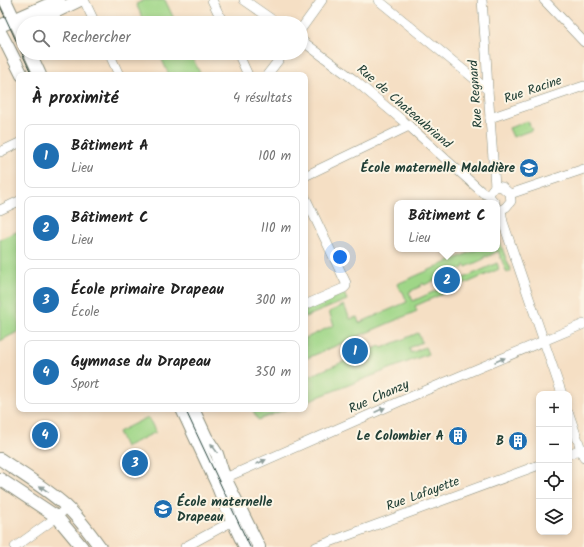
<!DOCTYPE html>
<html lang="fr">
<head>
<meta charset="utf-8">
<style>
  :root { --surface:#fff; --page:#f2f2f2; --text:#222; --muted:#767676; --line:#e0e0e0; --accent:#1f6fb2 }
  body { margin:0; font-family:Kalam,sans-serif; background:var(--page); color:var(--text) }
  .controls { position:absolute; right:12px; bottom:12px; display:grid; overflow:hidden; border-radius:8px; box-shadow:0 2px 6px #0003 }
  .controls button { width:36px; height:36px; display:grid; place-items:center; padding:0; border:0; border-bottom:1px solid var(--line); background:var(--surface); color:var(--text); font:20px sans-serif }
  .you { position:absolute; left:340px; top:257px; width:14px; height:14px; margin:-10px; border:3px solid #fff; border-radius:50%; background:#1a73e8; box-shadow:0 0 0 6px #1a73e833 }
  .badge { display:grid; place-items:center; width:26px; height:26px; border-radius:50%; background:var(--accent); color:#fff; font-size:13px; font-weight:700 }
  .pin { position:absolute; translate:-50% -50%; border:2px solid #fff; box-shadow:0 1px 4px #0006 }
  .popup { position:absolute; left:394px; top:200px; width:106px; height:52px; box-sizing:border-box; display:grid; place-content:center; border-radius:8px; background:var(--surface); filter:drop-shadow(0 1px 3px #0005); font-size:13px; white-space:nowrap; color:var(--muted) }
  .popup b { font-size:15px; color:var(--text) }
  .popup::after { content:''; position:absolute; left:50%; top:100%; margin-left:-8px; border:8px solid transparent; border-top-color:var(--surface) }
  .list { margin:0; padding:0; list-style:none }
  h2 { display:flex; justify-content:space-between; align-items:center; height:52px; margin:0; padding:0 16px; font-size:17px }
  h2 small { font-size:13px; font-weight:400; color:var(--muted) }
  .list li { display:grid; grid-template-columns:26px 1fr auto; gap:12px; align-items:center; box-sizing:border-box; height:64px; margin:0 8px 8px; padding:0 8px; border:1px solid var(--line); border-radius:8px }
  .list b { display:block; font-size:15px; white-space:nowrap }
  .list p { margin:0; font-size:13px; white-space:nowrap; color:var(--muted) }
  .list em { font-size:13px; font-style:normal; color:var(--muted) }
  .icon { flex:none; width:22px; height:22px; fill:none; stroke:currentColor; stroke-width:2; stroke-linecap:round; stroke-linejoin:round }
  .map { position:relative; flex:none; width:584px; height:547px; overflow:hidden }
  .search { position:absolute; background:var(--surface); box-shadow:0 2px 6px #0003; left:16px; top:16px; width:292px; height:44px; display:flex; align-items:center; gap:10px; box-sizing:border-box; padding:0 14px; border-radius:22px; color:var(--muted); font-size:15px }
  .panel { position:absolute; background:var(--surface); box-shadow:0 2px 6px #0003; left:16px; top:72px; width:292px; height:340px; border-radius:8px }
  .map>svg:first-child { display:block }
</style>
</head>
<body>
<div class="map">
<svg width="584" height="547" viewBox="0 0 584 547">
  <rect width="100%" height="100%" fill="#fcf5e5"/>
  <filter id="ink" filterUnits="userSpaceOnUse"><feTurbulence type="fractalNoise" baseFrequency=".025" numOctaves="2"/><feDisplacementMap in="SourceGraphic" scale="8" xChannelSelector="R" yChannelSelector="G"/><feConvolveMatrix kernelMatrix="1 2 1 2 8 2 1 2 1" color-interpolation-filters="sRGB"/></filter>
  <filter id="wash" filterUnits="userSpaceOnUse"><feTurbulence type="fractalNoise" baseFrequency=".012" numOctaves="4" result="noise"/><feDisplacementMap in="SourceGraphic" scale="16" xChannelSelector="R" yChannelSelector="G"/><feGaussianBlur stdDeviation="0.9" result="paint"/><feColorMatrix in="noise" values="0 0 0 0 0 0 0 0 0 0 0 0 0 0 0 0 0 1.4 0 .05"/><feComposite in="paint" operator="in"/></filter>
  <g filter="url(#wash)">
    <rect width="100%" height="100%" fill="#f5dfc4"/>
    <g fill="#9fd687" stroke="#5f8a5e">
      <path d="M145 0H165L176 23H145L136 4Z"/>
      <path d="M159 53H190L201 75H169Z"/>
      <path d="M528 121 532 130 513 137 509 128Z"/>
      <path d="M19 231V331L0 341V239Z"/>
      <path d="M499 240 511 271 507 273 498 251 487 257 486 256 484 257V259L466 267 465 265 463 266V268L445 276 444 274 442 276V277L424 285 423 283 421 285V286L409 292 413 301 497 263 499 269 415 306 417 311 305 359V337L306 338 334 325 329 312 344 305 350 319 357 317 359 323 407 302 403 292 399 289 397 284 478 249H497V241Z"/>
      <path d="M344 293 347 300 305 317V310Z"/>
      <path d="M418 333 422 342 409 348 411 353 425 347 428 354 305 402V378L380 346 382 348Z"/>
      <path d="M252 409H287L258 420Z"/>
      <path d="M148 417 156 432 125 447 118 432Z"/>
    </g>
  </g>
  <g filter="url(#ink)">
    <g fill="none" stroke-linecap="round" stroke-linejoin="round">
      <g stroke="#8a8e7c" stroke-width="10">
        <g id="minor">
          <path d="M84 0 95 23"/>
          <path d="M212 0 223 23"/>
          <path d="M244 0 277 23"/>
          <path d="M378 0 488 90"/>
          <path d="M482 0 486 53 488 90 495 186"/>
          <path d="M544 0 584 42"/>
          <path d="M301 29 322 0"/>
          <path d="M301 40 353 79 409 126 483 193 488 195"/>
          <path d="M109 53 119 75"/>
          <path d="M238 53 248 75"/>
          <path d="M267 75 284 53"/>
          <path d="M490 118 584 86"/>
          <path d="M0 152 19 143"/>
          <path d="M305 176 409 126"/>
          <path d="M510 194 584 169"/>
          <path d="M305 197 346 283V286L344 288 305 305"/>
          <path d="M495 203 488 195 495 186 502 187 510 194 511 201 506 207 501 210"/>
          <path d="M0 210 19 201"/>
          <path d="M501 210 503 222 562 394"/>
          <path d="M569 414 584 458"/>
          <path d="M569 454 581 449H584"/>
          <path d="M225 478 410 397 584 324"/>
          <path d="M15 547 57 517 67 507"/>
          <path d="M185 547 238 518"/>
          <path d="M316 547 539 465"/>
        </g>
      </g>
      <g stroke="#8a8e7c" stroke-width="14">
        <g id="major">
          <path d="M5 0 23 38"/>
          <path d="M32 23 80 0"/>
          <path d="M0 26 59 0"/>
          <path d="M0 32 8 47 22 75"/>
          <path d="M30 53 40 75"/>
          <path d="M182 409 216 482 226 507 245 547"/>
          <path d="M193 409 206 437 217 454 222 470 225 478 259 547"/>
          <path d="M0 459C22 474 46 488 66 506 79 518 90 533 100 547"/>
          <path d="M0 479 57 517 82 547"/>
        </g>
      </g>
      <use href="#minor" stroke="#fff" stroke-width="9"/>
      <use href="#major" stroke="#fff" stroke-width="12"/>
      <g stroke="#1f3d34" stroke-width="1">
        <path d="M0 6 32 75"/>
        <path d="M185 409 250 547"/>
      </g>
    </g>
    <defs><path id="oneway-solid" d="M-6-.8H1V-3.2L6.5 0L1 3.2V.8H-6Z"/></defs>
    <g fill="#8f9e9a">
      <use href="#oneway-solid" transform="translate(500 360) rotate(-23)"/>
      <use href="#oneway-solid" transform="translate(380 410) rotate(-24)"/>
      <use href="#oneway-solid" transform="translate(214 448) rotate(-125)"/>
      <use href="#oneway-solid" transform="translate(261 462) rotate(-24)"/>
      <use href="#oneway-solid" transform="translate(44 489) rotate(-145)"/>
    </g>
  </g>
  <defs>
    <g id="school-disc" transform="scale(1)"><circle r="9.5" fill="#1f6fb2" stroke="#fcf5e5"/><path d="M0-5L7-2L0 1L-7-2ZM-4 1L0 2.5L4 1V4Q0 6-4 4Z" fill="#fff"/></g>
    <g id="building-disc" transform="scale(1)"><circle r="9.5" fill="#1f6fb2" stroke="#fcf5e5"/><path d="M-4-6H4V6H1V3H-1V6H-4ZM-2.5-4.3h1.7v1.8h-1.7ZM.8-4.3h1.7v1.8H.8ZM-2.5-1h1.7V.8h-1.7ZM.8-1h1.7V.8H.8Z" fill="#fff"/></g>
  </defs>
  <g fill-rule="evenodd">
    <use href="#school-disc" x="529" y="168"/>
    <use href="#building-disc" x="458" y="436"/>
    <use href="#building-disc" x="518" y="441"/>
    <use href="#school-disc" x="163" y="509"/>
  </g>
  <g text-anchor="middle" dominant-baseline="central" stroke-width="4" stroke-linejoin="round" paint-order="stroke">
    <g font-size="13" fill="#1f3d34" stroke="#fcf5e5">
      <text transform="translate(533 90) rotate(-19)">Rue Racine</text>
      <text transform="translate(476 94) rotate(-94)">Rue Regnard</text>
      <text transform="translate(404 107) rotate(41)">Rue de Chateaubriand</text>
      <text transform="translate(379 397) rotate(-24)">Rue Chanzy</text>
      <text transform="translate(423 494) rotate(-20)">Rue Lafayette</text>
    </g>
    <g font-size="13" font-weight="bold" fill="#1f3d34" stroke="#fcf5e5" text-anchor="end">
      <text x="515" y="168">École maternelle Maladière</text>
      <text x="444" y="436">Le Colombier A</text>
      <text x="504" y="441">B</text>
      <text x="177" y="502" text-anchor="start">École maternelle<tspan x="177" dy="15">Drapeau</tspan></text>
    </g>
  </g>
</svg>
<div class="controls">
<button>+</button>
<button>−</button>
<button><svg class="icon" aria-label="locate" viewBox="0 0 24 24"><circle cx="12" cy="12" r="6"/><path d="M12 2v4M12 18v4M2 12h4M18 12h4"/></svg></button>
<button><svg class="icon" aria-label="layers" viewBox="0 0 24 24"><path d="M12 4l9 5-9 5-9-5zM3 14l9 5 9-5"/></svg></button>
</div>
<div class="you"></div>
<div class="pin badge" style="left:355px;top:351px">1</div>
<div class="pin badge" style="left:447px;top:280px">2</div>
<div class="popup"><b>Bâtiment C</b>Lieu</div>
<div class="pin badge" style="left:135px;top:463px">3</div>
<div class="pin badge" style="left:45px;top:435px">4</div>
<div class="search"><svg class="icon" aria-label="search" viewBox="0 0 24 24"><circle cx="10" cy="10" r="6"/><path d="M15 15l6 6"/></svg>Rechercher</div>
<section class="panel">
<h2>À proximité<small>4 résultats</small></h2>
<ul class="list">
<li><span class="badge">1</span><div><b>Bâtiment A</b><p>Lieu</p></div><em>100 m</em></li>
<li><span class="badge">2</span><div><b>Bâtiment C</b><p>Lieu</p></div><em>110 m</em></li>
<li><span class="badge">3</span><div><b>École primaire Drapeau</b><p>École</p></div><em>300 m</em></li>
<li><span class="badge">4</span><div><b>Gymnase du Drapeau</b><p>Sport</p></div><em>350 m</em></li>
</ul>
</section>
</div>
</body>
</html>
